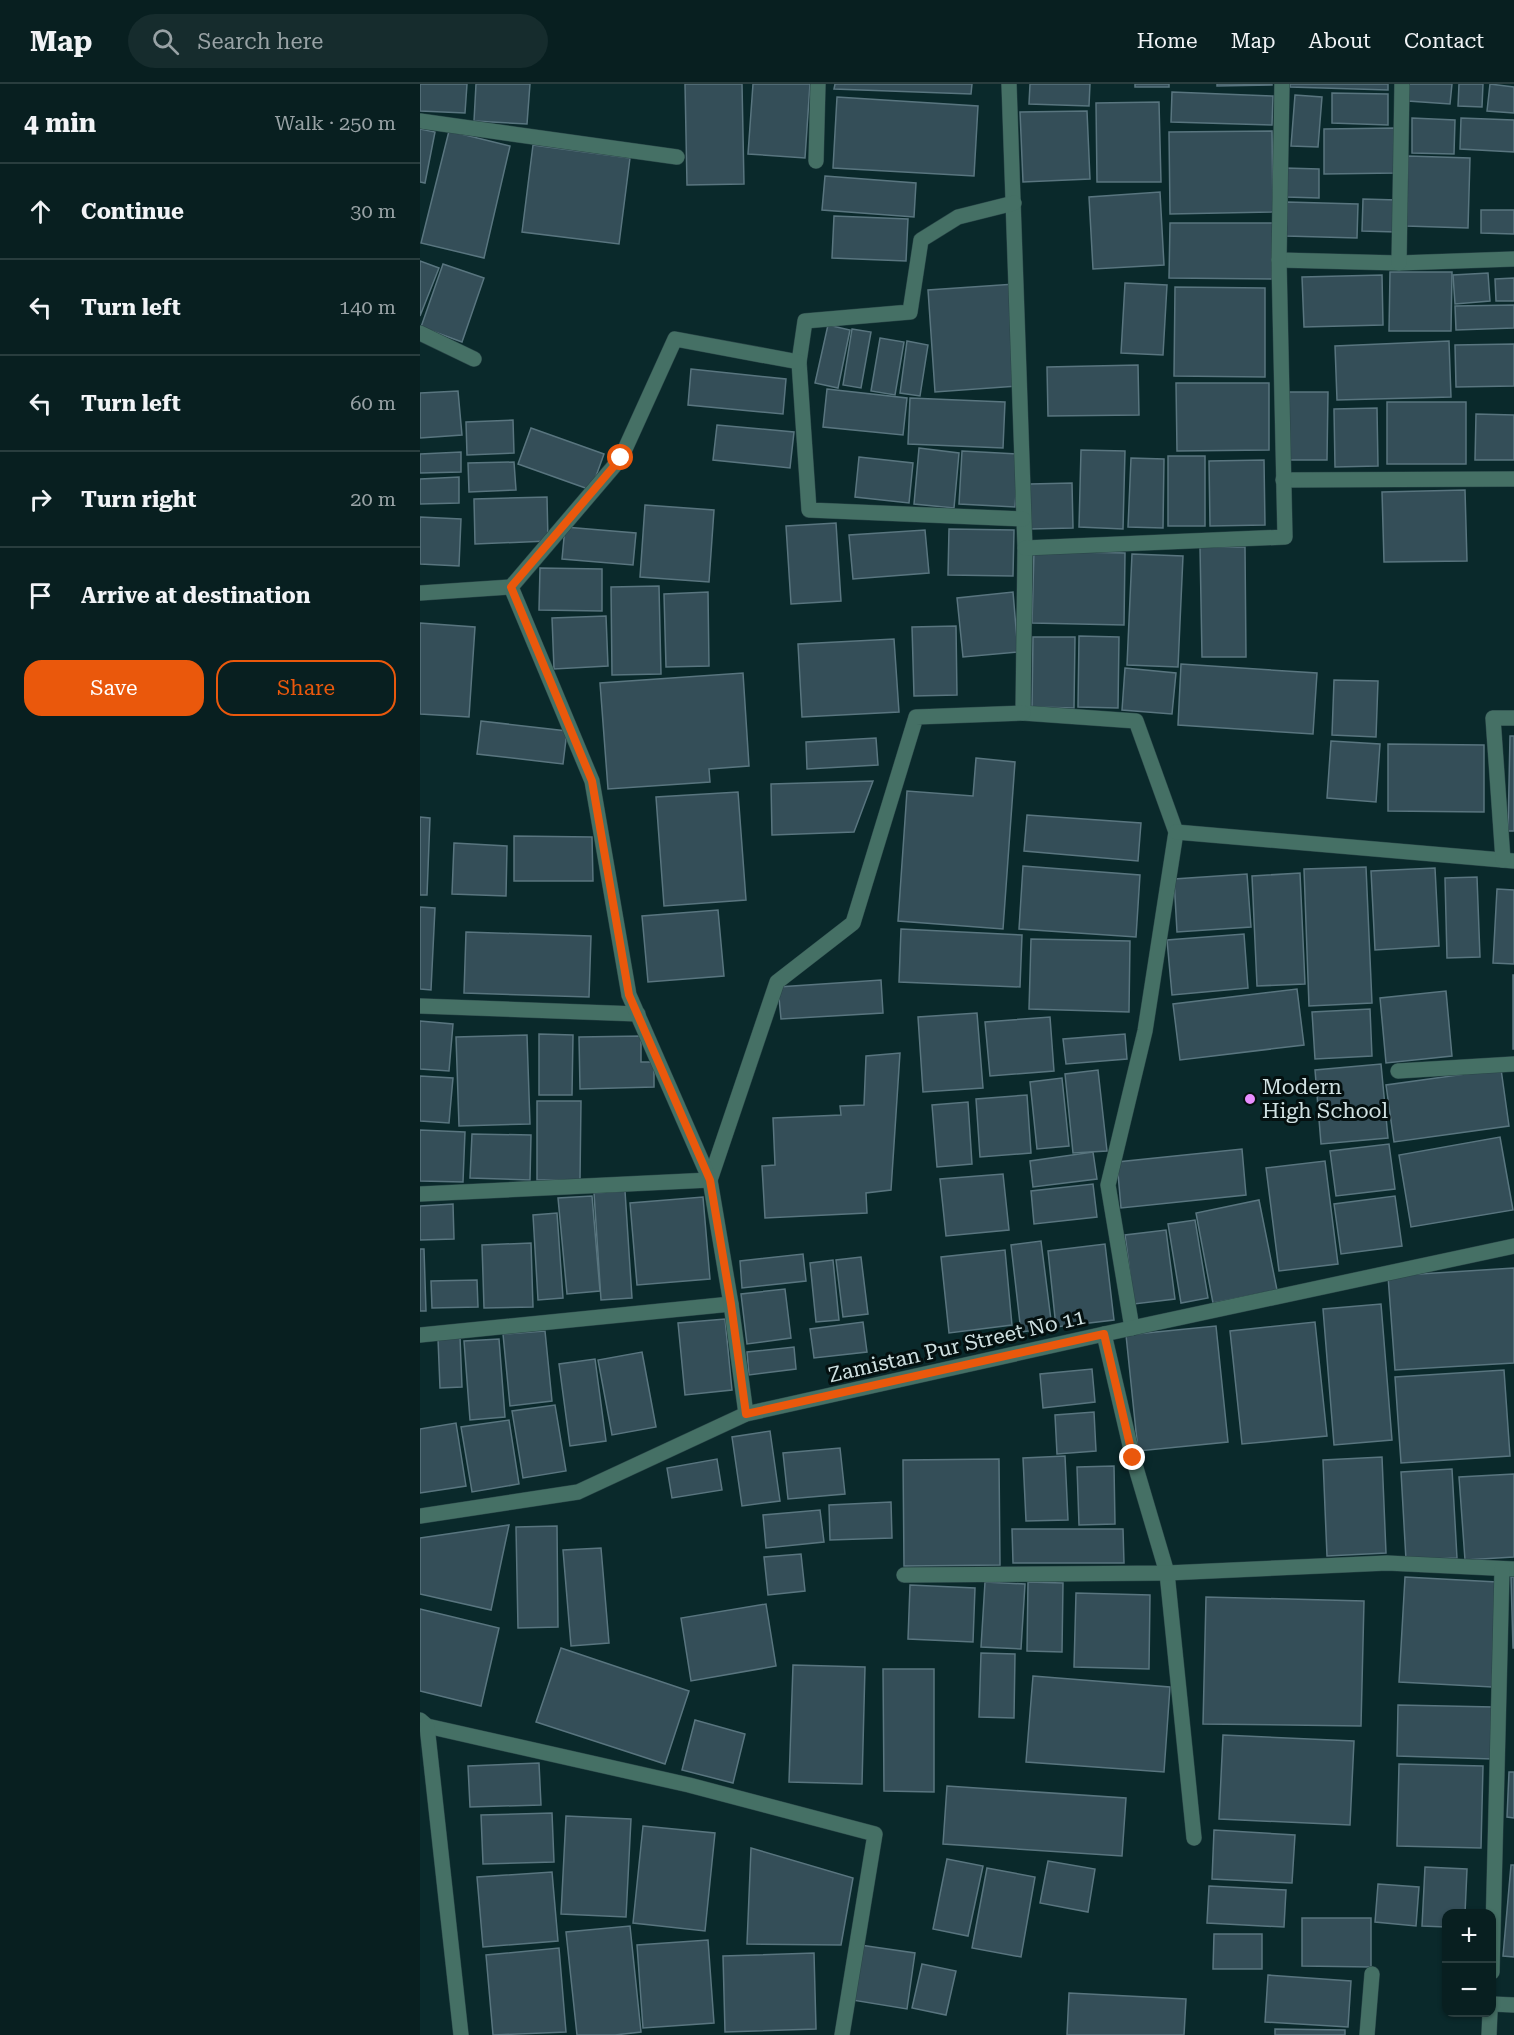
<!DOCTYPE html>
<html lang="en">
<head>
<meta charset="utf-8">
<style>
  :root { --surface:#081f20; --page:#162c2d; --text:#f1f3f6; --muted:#98a2a5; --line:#293d3e; --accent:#ea580c }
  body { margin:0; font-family:"Roboto Serif",serif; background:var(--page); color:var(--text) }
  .controls { position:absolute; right:18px; bottom:18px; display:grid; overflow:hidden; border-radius:12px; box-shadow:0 2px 4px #0004 }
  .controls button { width:54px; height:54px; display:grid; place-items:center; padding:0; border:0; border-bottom:2px solid var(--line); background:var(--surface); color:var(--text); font:30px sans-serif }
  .stop { position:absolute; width:18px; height:18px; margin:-14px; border:4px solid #ea580c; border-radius:50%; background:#fff }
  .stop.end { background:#ea580c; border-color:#fff; box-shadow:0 2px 6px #0008 }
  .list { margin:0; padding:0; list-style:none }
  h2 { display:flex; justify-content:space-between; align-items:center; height:78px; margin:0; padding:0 24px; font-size:26px }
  h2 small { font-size:20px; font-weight:400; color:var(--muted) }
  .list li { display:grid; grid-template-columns:39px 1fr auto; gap:18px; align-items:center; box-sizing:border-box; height:96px; padding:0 24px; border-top:2px solid var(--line) }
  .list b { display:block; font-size:22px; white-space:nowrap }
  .list em { font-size:20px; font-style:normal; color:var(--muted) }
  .actions { display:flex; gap:12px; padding:18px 24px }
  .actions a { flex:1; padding:14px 0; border:2px solid var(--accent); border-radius:18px; text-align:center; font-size:21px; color:var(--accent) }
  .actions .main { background:var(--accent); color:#fff }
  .icon { flex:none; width:33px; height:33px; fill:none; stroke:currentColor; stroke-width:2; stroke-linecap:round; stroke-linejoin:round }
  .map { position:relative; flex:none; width:1094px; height:1951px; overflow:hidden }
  header { display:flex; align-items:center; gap:36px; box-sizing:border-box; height:84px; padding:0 30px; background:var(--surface); border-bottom:2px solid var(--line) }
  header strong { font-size:28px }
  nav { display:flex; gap:33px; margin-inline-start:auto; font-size:21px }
  .search { width:420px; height:54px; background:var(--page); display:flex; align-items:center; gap:15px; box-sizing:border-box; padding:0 21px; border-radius:33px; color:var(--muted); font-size:22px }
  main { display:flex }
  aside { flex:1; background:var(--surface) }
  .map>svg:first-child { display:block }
</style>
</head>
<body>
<header>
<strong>Map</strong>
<div class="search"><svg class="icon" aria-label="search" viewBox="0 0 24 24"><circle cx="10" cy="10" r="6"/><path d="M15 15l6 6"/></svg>Search here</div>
<nav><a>Home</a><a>Map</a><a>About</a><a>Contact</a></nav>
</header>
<main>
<aside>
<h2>4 min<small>Walk · 250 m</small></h2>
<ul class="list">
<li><svg class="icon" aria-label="ahead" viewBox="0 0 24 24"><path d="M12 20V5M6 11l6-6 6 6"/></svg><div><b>Continue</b></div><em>30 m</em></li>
<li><svg class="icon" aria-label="left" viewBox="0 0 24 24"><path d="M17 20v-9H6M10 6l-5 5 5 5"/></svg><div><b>Turn left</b></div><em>140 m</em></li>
<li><svg class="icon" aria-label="left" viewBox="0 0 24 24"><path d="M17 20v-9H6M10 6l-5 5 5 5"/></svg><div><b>Turn left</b></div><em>60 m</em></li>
<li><svg class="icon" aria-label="right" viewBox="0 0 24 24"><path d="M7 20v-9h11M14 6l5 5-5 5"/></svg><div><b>Turn right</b></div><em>20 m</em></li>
<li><svg class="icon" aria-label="arrive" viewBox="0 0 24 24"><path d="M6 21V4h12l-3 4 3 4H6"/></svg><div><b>Arrive at destination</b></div></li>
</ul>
<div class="actions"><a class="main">Save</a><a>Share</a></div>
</aside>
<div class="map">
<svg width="1094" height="1951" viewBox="0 0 1094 1951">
  <rect width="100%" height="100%" fill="#0a292b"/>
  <g fill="#344e58" stroke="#59757f" stroke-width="1.5">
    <path d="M0 0H47L45 29 0 27Z"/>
    <path d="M56 0H110L107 40 54 37Z"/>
    <path d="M265 0H322L324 100 267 101Z"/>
    <path d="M333 0H390L385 74 328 70Z"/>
    <path d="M415 0H552L551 10 414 5Z"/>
    <path d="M610 0H670L669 22 609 20Z"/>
    <rect x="715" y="0" width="34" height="3"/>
    <path d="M797 0H852V1L797 2Z"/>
    <path d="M870 0H968V6L870 3Z"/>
    <path d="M989 0H1032L1030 20 988 17Z"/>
    <path d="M1039 0H1063L1062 23 1038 22Z"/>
    <path d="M1070 0 1094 3V29L1067 27Z"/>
    <path d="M752 8 853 12 852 41 751 38Z"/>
    <path d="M912 9 968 10V41L912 39Z"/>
    <path d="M875 11 902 13 898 63 871 62Z"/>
    <path d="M417 13 558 22 554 92 413 84Z"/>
    <path d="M739 18 741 98H677L676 19Z"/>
    <path d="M667 27 670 95 603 98 600 28Z"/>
    <path d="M992 34 1035 36 1034 70 992 69Z"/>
    <path d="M1041 34 1094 36V68L1040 65Z"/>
    <path d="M975 44 976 89 904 90V45Z"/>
    <path d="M0 45 15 48 5 99 0 98Z"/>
    <path d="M29 47 90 62 64 174 1 159Z"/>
    <path d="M852 47 853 128 750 130 749 48Z"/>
    <path d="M113 61 210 74 199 160 102 148Z"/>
    <path d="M988 72 1050 74 1048 144 986 142Z"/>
    <path d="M865 84 899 85V114L866 113Z"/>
    <path d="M405 92 496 99 494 133 402 126Z"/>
    <path d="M740 108 744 181 673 185 669 113Z"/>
    <path d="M943 115 977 116 976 148 942 147Z"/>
    <path d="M867 118 938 120 937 154 866 152Z"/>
    <path d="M1061 126H1094V150L1061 149Z"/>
    <path d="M414 132 488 135 486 177 412 174Z"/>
    <path d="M750 139H853L852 195 749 194Z"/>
    <path d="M0 177 19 184 0 232Z"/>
    <path d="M23 180 64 194 42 258 1 243Z"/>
    <path d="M970 188H1032L1031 247H969Z"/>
    <path d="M1068 189 1070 217 1035 220 1033 191Z"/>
    <path d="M962 191 963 241 884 243 882 193Z"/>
    <path d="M1094 194V217H1076L1075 195Z"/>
    <path d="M705 199 747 201 743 271 701 269Z"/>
    <path d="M595 200 598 302 515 308 508 206Z"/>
    <path d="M755 203 845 204V293L754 292Z"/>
    <path d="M1094 221V244L1036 246 1035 222Z"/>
    <path d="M408 241 430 246 418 304 395 299Z"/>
    <path d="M432 245 451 248 441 304 423 301Z"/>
    <path d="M460 254 484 258 475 311 451 307Z"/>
    <path d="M487 257 508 261 500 312 480 309Z"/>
    <path d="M1029 257 1031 313 917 316 915 262Z"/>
    <path d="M1094 260V302L1036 303 1035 261Z"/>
    <path d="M718 281 719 331 628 332 627 283Z"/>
    <path d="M271 285 366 295 363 330 268 321Z"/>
    <path d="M756 299H849V366L757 367Z"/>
    <path d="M407 305 487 314 483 351 403 343Z"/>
    <path d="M38 307 42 351 0 354V309Z"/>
    <path d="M869 308H908L907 376H869Z"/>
    <path d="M490 314 585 318 583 364 488 360Z"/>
    <rect x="967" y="318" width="79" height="62"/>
    <path d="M957 324 958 382 915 383 914 325Z"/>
    <path d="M1056 330 1094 331V376H1055Z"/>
    <path d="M93 336 94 369 47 371 46 338Z"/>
    <path d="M297 341 374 348 370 384 293 376Z"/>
    <path d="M111 344 184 370 171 406 98 380Z"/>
    <path d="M499 364 539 369 534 424 494 420Z"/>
    <path d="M661 366 705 367 703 445 659 443Z"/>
    <path d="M542 367 599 370 595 423 539 420Z"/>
    <path d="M41 368V388L0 389V370Z"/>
    <rect x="748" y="372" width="37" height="70"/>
    <path d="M439 373 493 379 489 419 435 413Z"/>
    <path d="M711 374 744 375 743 444 708 443Z"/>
    <path d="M844 376 845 441 790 442 789 377Z"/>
    <path d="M94 378 96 406 49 408 48 379Z"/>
    <path d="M39 393V419L0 420V395Z"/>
    <path d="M652 399 653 444 610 445V400Z"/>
    <path d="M1045 406 1047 477 964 478 962 408Z"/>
    <path d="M127 413 128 457 55 460 54 415Z"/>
    <path d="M225 421 294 426 289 498 220 493Z"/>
    <path d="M0 433 41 435 39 482 0 480Z"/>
    <path d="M416 439 421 517 371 520 366 442Z"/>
    <path d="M145 443 216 449 213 481 142 475Z"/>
    <path d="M529 445 594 446 593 492 528 491Z"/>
    <path d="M505 446 509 489 433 495 429 451Z"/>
    <path d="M780 463H825L826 573H782Z"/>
    <path d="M614 467 705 469 704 541 612 539Z"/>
    <path d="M712 470 763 472 758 583 707 581Z"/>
    <path d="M120 484 182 485V527L119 526Z"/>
    <path d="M239 502 241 590 192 591 191 503Z"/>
    <path d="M288 508 289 582 246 583 244 510Z"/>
    <path d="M593 508 598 568 543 573 537 514Z"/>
    <path d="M186 532 188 582 134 585 132 534Z"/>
    <path d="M0 539 55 543 49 633 0 630Z"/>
    <path d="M536 542 537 611 494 612 492 543Z"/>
    <path d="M659 552 699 553 698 624 658 623Z"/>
    <path d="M613 553H655L654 624 612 623Z"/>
    <path d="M474 555 479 628 382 633 378 560Z"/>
    <path d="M761 580 897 589 893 650 758 641Z"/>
    <path d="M705 584 756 589 752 630 702 626Z"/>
    <path d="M323 589 329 682 289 685 290 698 188 705 180 599Z"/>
    <path d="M914 596 958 597 956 653 912 651Z"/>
    <path d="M61 637 147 647 143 680 57 670Z"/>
    <path d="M1090 652H1094V747H1088Z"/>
    <path d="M456 654 458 681 387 685 386 658Z"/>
    <path d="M911 657 960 660 956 718 907 714Z"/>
    <path d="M968 660 1064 661V728L968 727Z"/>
    <path d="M556 674 595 678 583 845 478 837 487 707 553 712Z"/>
    <path d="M453 697 434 748 352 751 351 700Z"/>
    <path d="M318 708 326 816 244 822 236 713Z"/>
    <path d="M607 731 721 739 718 777 604 767Z"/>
    <path d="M0 733 10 734 7 811H0Z"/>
    <path d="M94 752 172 753 173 797H94Z"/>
    <path d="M34 759 87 762 86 812 32 810Z"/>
    <path d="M603 782 720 791 716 853 599 845Z"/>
    <path d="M946 783 952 919 889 922 884 785Z"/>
    <path d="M1015 784 1019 862 955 866 951 787Z"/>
    <path d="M880 789 885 900 837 902 832 792Z"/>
    <path d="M827 790 831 843 757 848 754 795Z"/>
    <path d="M1057 793 1060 873 1027 874 1025 794Z"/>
    <path d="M1077 805 1094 806V880L1073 879Z"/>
    <path d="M0 823 15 824 11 906 0 905Z"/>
    <path d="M298 826 304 892 228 898 222 832Z"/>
    <path d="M481 845 602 851 600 903 479 898Z"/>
    <path d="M46 848 171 852 169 913 44 909Z"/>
    <path d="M824 850 828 904 752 911 747 856Z"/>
    <path d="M611 855 710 857 709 928 609 925Z"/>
    <rect x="1093" y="891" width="1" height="74"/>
    <path d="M461 896 463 929 361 935 358 903Z"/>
    <path d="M877 905 884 961 760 976 753 920Z"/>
    <path d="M1026 907 1032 972 966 979 960 914Z"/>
    <path d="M950 925 952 972 895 975 892 928Z"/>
    <path d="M557 929 563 1004 503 1008 498 933Z"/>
    <path d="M630 933 634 987 570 992 565 938Z"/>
    <path d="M0 937 33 940 29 987 0 985Z"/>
    <path d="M119 950 153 951 152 1011H119Z"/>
    <path d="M705 950 707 975 646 980 643 955Z"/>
    <path d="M107 951 110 1040 39 1042 36 953Z"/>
    <path d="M221 952V978H234V1003L160 1005 159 953Z"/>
    <path d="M480 969 471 1106 446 1109 447 1129 345 1134 342 1082 355 1081 353 1034 421 1031 420 1022 444 1021 446 972Z"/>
    <path d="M961 980 968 1054 901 1060 895 986Z"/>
    <path d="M1081 985 1089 1042 974 1058 966 1001Z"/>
    <path d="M678 986 687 1067 653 1069 645 990Z"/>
    <path d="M0 992 33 994 29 1039 0 1037Z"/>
    <path d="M642 994 649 1062 617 1065 610 998Z"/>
    <path d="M607 1011 611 1069 560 1073 556 1015Z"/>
    <path d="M117 1017H161L160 1096H117Z"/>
    <path d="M548 1018 552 1080 517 1083 512 1021Z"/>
    <path d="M0 1046 45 1048 43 1098 0 1097Z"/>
    <path d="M52 1050 111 1051 110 1096 50 1094Z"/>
    <path d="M1080 1053 1093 1126 991 1143 979 1071Z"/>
    <path d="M969 1060 975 1105 916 1112 910 1067Z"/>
    <path d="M822 1065 826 1111 701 1124 697 1078Z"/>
    <path d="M673 1068 677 1095 613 1103 610 1077Z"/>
    <path d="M905 1077 918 1180 859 1187 846 1084Z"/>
    <path d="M583 1090 589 1146 526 1152 520 1095Z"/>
    <path d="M673 1100 677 1133 614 1140 611 1107Z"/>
    <path d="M205 1107 212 1214 181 1216 174 1109Z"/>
    <path d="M172 1112 180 1207 147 1210 138 1114Z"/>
    <path d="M975 1112 982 1162 921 1170 914 1120Z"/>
    <path d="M283 1113 290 1195 217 1201 210 1119Z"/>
    <path d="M839 1116 857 1206 793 1219 776 1129Z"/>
    <path d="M33 1120 34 1155 0 1156V1122Z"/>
    <path d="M137 1129 143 1214 118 1216 113 1131Z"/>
    <path d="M775 1136 788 1214 761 1219 748 1140Z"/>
    <path d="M746 1146 755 1215 714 1220 705 1151Z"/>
    <path d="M621 1157 632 1244 601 1248 591 1161Z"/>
    <path d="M111 1159 113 1223 64 1224 62 1161Z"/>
    <path d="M685 1160 694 1236 636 1243 628 1167Z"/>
    <path d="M0 1165H4L6 1227H0Z"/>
    <path d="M585 1166 592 1241 529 1249 521 1173Z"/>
    <path d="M383 1170 386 1197 322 1204 320 1177Z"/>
    <path d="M441 1173 448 1230 423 1233 416 1176Z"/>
    <path d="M413 1176 419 1236 396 1238 390 1179Z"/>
    <path d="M1094 1184V1279L975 1286 968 1192Z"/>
    <path d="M57 1196 58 1223 12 1224 11 1197Z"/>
    <path d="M365 1205 371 1254 327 1260 321 1210Z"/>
    <path d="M961 1220 972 1356 914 1361 903 1225Z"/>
    <path d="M305 1235 312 1306 265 1311 258 1239Z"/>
    <path d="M443 1238 447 1268 394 1274 390 1245Z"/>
    <path d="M895 1238 907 1352 822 1360 810 1247Z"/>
    <path d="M796 1242 808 1358 718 1367 706 1251Z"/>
    <path d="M125 1247 132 1317 90 1322 83 1250Z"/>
    <path d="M40 1253 42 1303 20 1304 18 1255Z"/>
    <path d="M79 1255 85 1333 50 1336 44 1257Z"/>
    <path d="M374 1263 376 1285 329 1291 327 1268Z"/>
    <path d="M222 1268 236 1343 192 1351 178 1276Z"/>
    <path d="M175 1275 186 1357 150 1362 139 1280Z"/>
    <path d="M672 1285 675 1318 623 1324 620 1290Z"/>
    <path d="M1084 1286 1090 1372 981 1379 975 1293Z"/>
    <path d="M135 1321 146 1387 103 1394 92 1327Z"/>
    <path d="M674 1328 676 1367 637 1370 635 1331Z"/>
    <path d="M89 1336 99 1400 52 1408 41 1343Z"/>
    <path d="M36 1339 46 1402 0 1409V1345Z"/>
    <path d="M350 1347 360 1417 322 1422 312 1353Z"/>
    <path d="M420 1364 425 1410 368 1415 363 1369Z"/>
    <path d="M645 1372 648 1436 606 1437 603 1374Z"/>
    <path d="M962 1373 966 1469 907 1472 903 1376Z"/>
    <path d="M297 1375 302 1406 252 1414 247 1384Z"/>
    <path d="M579 1375 580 1481 484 1482 483 1376Z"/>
    <path d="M694 1382 695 1440 659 1441 657 1383Z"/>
    <path d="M1032 1385 1037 1474 986 1476 981 1388Z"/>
    <path d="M1094 1390V1473L1045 1476 1039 1393Z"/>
    <path d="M471 1418 472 1454 410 1456 409 1421Z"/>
    <path d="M400 1426 404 1458 346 1464 343 1431Z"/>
    <path d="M89 1441 71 1526 0 1510V1454Z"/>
    <path d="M137 1442 138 1543 98 1544 96 1443Z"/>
    <path d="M592 1445H703L704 1479H593Z"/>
    <path d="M181 1464 189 1559 151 1562 143 1466Z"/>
    <path d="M381 1470 385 1507 348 1511 344 1473Z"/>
    <path d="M985 1493 1077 1498 1072 1603 979 1598Z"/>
    <path d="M1091 1493H1094V1564H1093Z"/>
    <path d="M565 1498 605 1500 601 1565 561 1563Z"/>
    <path d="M608 1498 643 1499 642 1568 607 1567Z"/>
    <path d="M490 1501 555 1504 553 1558 488 1555Z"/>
    <path d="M656 1509 730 1511 729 1585 654 1583Z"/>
    <path d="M786 1513 944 1517 941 1642 783 1640Z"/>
    <path d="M346 1520 356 1582 271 1597 261 1534Z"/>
    <path d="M0 1525 79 1544 61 1622 0 1607Z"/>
    <path d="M141 1564 269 1607 245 1680 116 1638Z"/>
    <path d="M561 1569 595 1570 594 1634 559 1633Z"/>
    <path d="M373 1581 445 1583 442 1700 369 1698Z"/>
    <path d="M463 1585H514V1708L464 1707Z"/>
    <path d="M613 1592 750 1603 744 1688 606 1678Z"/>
    <path d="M978 1621 1074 1623 1072 1675 977 1672Z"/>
    <path d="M275 1636 325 1650 313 1699 262 1686Z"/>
    <path d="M803 1651 934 1657 930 1741 799 1735Z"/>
    <path d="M119 1679 121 1721 50 1723 48 1682Z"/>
    <path d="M979 1680 1063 1682 1061 1764 977 1762Z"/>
    <path d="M1089 1688H1094V1734L1087 1733Z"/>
    <path d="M527 1702 706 1714 702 1772 523 1760Z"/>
    <path d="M132 1729 134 1778 63 1780 61 1731Z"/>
    <path d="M146 1732 211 1735 206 1833 141 1830Z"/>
    <path d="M223 1742 295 1749 285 1847 213 1839Z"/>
    <path d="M794 1746 875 1751 872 1799 792 1795Z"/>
    <path d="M331 1764 433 1794 421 1861 327 1860Z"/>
    <path d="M527 1775 563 1782 548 1852 513 1845Z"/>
    <path d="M628 1777 675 1785 668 1828 620 1819Z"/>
    <path d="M1091 1781H1094V1873L1083 1872Z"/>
    <path d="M1005 1783 1047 1785 1045 1830H1026V1843L1002 1842Z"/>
    <path d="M567 1784 615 1793 601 1873 552 1864Z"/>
    <path d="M132 1788 138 1857 63 1863 57 1793Z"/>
    <path d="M958 1800 999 1803 996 1842 955 1838Z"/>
    <path d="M789 1802 866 1806 864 1843 787 1839Z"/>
    <path d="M882 1834H951V1883L882 1882Z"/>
    <path d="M210 1842 221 1948 195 1951H157L146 1848Z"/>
    <path d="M794 1850H842V1885H793Z"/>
    <path d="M288 1856 294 1939 223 1944 217 1861Z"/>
    <path d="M440 1861 495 1869 487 1925 432 1916Z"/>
    <path d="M139 1864 146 1948 73 1951 66 1871Z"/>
    <path d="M394 1869 396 1945 305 1948 303 1872Z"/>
    <path d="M502 1880 536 1887 526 1931 492 1924Z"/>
    <path d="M848 1891 931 1897 928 1943 845 1938Z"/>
    <path d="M649 1909 766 1915 764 1951H647Z"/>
    <path d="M855 1945 925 1946V1951H855Z"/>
  </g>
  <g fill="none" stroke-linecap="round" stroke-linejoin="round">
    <g stroke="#2a4648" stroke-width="16">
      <g id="minor">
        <path d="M589 0 605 464 603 629 716 637 756 748 725 947 688 1101 712 1244"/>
        <path d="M0 37 257 73"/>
        <path d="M396 77 398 0"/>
        <path d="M594 119 538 133 501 156 490 228 385 237 379 278 389 426 603 435"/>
        <path d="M859 176 979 179 1094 175"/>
        <path d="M979 179 982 0"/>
        <path d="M0 249 54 275"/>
        <path d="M863 396 1094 395"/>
        <path d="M605 464 865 453 859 176 862 0"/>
        <path d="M0 509 91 503"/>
        <path d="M756 748 1094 777"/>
        <path d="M1083 776 1073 634H1094"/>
        <path d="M0 922 218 930"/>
        <path d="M978 987 1094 980"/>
        <path d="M0 1110 290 1096 357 898 433 839 496 633 603 629"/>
        <path d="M684 1250 713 1374 747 1489 774 1754"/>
        <path d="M0 1251 311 1220"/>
        <path d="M326 1330 311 1220 290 1096 209 911 172 697 91 503 201 374 255 255 379 278"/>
        <path d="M0 1432 158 1408 326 1330 684 1250 1094 1162"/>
        <path d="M484 1491 747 1489 967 1479 1094 1485"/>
        <path d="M0 1636 7 1642 269 1701 455 1750 422 1951"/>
        <path d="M7 1642 41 1951"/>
        <path d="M1072 1888 1082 1485"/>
        <path d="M1072 1920 1094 1921"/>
        <path d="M947 1951 952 1890"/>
        <path d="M1069 1951 1070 1928"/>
      </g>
    </g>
    <use href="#minor" stroke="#457065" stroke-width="15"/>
  </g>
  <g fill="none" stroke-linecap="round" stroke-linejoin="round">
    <path stroke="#ea580c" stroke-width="8" d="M201 374 91 503 172 697 209 911 290 1096 311 1220 326 1330 684 1250 713 1374"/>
  </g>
  <circle fill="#e88eff" stroke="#041010" stroke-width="2" cx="830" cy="1015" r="6"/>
  <g text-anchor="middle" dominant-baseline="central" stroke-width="6" stroke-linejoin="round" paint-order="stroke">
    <g font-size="21" fill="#d0e1e2" stroke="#041010" text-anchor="start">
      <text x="842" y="1003">Modern<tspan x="842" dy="24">High School</tspan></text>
    </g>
    <g font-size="21" fill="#d0e1e2" stroke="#041010">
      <text transform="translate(537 1262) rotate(-13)">Zamistan Pur Street No 11</text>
    </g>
  </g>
</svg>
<div class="controls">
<button>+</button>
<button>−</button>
</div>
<div class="stop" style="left:201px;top:374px"></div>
<div class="stop end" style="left:713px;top:1374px"></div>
</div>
</main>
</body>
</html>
